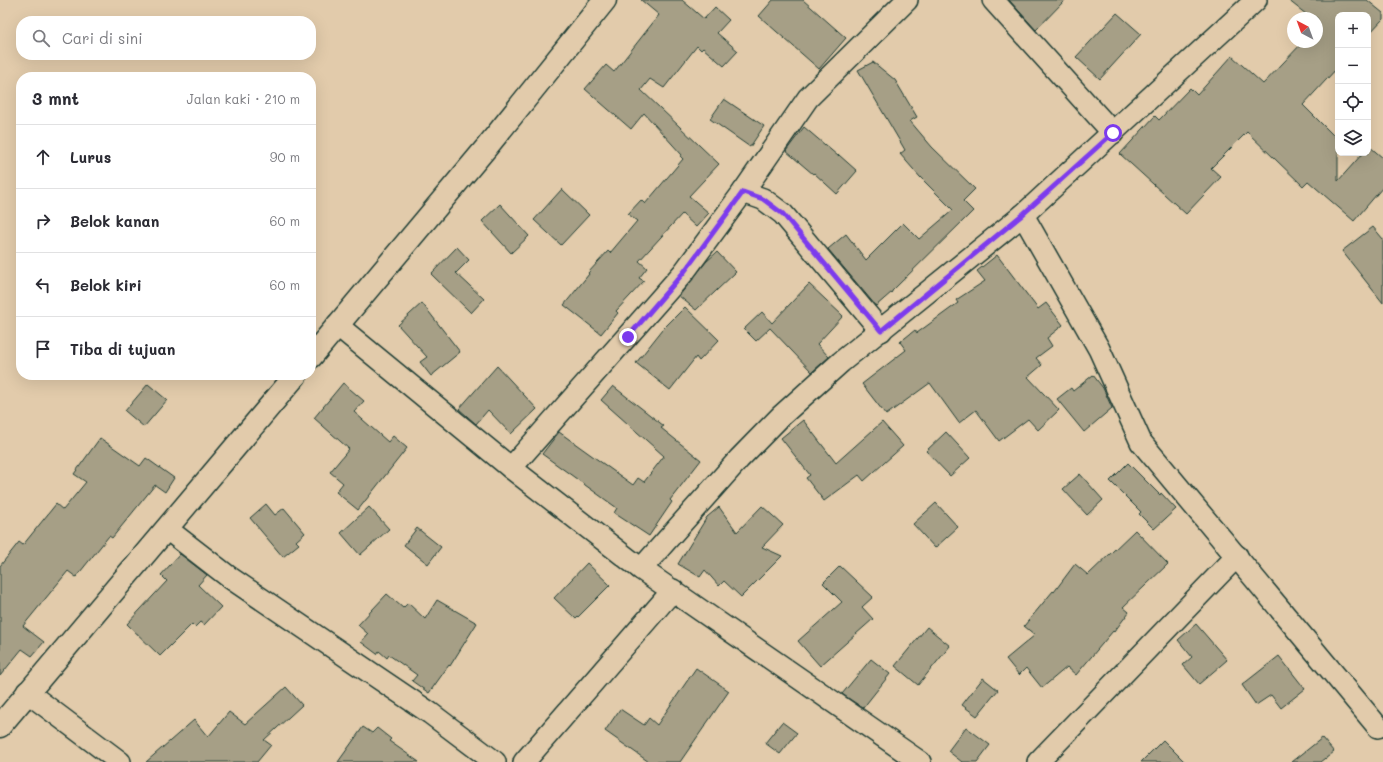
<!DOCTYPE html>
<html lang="id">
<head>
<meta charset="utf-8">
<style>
	:root { --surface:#fff; --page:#f7f7f7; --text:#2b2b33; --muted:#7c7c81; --line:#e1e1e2 }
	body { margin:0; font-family:Mali,sans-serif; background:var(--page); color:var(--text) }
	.controls { position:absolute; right:12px; top:12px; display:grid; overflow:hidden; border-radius:8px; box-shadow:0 4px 16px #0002 }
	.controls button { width:36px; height:36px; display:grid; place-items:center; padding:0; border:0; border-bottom:1px solid var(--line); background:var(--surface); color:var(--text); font:20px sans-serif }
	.compass { position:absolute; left:1287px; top:12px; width:36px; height:36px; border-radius:50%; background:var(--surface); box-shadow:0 4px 16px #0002; rotate:319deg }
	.stop { position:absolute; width:12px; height:12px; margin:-9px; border:3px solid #7c3aed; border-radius:50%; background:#fff }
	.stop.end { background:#7c3aed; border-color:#fff; box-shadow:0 1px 4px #0008 }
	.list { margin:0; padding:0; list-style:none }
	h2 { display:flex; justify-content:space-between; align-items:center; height:52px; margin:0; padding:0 16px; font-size:17px }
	h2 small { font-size:13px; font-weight:400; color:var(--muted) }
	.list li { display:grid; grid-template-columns:26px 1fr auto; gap:12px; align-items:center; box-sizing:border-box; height:64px; padding:0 16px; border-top:1px solid var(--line) }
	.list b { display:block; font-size:15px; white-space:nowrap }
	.list em { font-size:13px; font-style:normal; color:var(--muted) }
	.icon { flex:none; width:22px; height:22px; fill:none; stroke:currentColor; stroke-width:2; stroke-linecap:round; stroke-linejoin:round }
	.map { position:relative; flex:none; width:1383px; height:762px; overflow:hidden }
	.search { position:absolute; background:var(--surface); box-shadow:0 4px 16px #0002; left:16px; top:16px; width:300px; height:44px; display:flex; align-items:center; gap:10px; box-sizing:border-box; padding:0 14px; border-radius:16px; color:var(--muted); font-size:15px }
	.panel { position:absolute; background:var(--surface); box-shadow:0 4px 16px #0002; left:16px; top:72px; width:300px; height:308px; border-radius:16px }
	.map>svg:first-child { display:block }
	.building { fill:#a69f86; stroke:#1f3d34 }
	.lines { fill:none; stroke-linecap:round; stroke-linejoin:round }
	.street-casing { stroke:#1f3d34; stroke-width:24 }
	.secondary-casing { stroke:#1f3d34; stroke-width:25 }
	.street { stroke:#e2cbab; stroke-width:21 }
	.secondary { stroke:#e2cbab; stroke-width:22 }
	.route { stroke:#7c3aed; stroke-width:5 }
</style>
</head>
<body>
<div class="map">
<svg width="1383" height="762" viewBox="0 0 1383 762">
	<rect width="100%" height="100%" fill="#e2cbab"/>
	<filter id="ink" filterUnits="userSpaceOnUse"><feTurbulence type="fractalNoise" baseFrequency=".025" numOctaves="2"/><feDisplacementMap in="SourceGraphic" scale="8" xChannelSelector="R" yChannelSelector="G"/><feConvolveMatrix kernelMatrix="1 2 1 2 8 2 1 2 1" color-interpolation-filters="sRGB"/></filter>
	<g filter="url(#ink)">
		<g class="building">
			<polygon points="641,0 682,0 704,19 715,7 729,20 717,33 738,51 724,66 703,48 701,50 697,46 664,88 650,79 641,90 719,164 689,196 709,213 696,227 682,214 639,261 647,268 639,278 644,281 616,311 618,313 601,334 564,305 589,274 588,273 608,251 610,253 637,221 628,214 641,200 645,204 683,159 680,156 682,155 644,113 631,129 585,89 606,65 614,72 659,15"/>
			<polygon points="773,0 803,0 846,38 819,69 759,16"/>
			<polygon points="1009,0 1065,0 1036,30"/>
			<polygon points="1288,0 1367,0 1383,13 1383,19 1368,35 1368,15 1338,15 1338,67 1303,105 1338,140 1338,181 1363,153 1368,153 1369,146 1383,158 1383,187 1354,221 1308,181 1303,186 1247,132 1211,168 1221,177 1186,214 1120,154 1155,116 1159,120 1190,88 1197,95 1232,56 1263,84 1303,42 1317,42 1317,27 1319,24 1317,23 1317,18 1311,18"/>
			<polygon points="1117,13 1141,34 1100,79 1076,57"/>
			<polygon points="873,62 895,80 917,117 910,121 932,147 975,189 963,201 973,211 892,291 892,292 876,306 828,249 846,234 866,260 903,223 919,239 953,210 920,177 900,154 905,150 858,70"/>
			<polygon points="724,99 764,126 750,147 710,119"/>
			<polygon points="804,127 838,156 839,155 857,171 837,194 814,173 813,174 786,151"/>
			<polygon points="562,189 589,215 561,245 534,220"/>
			<polygon points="500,204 529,236 511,253 482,221"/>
			<polygon points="1373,227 1383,239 1383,303 1342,251"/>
			<polygon points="457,247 469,260 456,273 484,299 471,313 431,274"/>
			<polygon points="717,252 736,272 696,310 679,296 706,262"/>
			<polygon points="997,255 1038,309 1046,303 1063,325 1047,338 1052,346 1036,358 1042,365 1028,377 1059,410 1038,430 1028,419 999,441 976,410 959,423 930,383 886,415 862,384 906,350 900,342 915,330 917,333 958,303 956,300 985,281 977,271"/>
			<polygon points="809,284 843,316 817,344 829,357 812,372 770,328 756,341 744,329 762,312 772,323"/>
			<polygon points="422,303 460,352 431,376 420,362 427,357 398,325"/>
			<polygon points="685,307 719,340 699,361 696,357 670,390 636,363 663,329"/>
			<polygon points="497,366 537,409 511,434 488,410 476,424 459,409"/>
			<polygon points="1093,375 1103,388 1112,408 1084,432 1057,399 1071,388 1073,391"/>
			<polygon points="343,383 364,401 354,412 388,442 393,436 407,448 358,510 336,492 343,483 330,472 349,449 314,418"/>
			<polygon points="148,384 167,400 144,427 125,411"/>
			<polygon points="613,386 664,426 661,428 701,460 670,500 672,502 649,536 614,513 617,508 542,454 559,432 633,485 638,478 644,482 664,456 601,400"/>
			<polygon points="803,420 836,463 882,422 903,446 864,481 859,475 824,501 806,478 810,475 781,438"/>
			<polygon points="946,432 970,458 950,476 926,451"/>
			<polygon points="100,438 140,466 146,458 174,478 165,492 155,485 112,538 109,536 76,577 68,571 23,626 44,642 32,656 22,649 0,676 0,566 19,542 23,545 56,504 63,510 86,482 74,474"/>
			<polygon points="1128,463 1160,495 1161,493 1176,509 1154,529 1139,514 1141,512 1110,481"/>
			<polygon points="1080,474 1103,500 1087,515 1063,489"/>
			<polygon points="936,503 958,527 935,548 913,524"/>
			<polygon points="266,504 275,515 284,508 305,533 296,541 299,544 283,557 250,518"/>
			<polygon points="762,506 783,525 762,547 782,556 741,597 724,581 719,586 705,570 700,577 678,564 707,517 719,507 737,532"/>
			<polygon points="369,507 389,529 360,555 341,533"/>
			<polygon points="417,528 441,547 428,564 404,545"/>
			<polygon points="1135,530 1168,564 1123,607 1129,612 1114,632 1113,631 1076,675 1067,667 1042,688 1026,668 1019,675 1006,659 1035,635 1024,626 1053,591 1054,592 1075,564 1088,575"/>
			<polygon points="180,554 207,575 198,585 221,607 204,625 200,622 195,627 192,624 160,656 127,624 167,581 161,575"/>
			<polygon points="587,563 610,585 576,619 554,598"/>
			<polygon points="840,566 873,597 862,607 873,619 820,666 798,641 842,602 823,583"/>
			<polygon points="387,594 403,608 408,603 425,619 437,600 477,623 450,666 449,665 429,693 412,681 417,675 389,655 387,658 379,651 377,654 361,642 368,634 358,625"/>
			<polygon points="1196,624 1227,660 1199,684 1183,665 1192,657 1178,640"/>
			<polygon points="927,627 950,646 918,685 895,666"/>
			<polygon points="1279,656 1305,689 1281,708 1271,695 1256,705 1242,685"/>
			<polygon points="871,659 890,674 863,708 842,694"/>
			<polygon points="696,668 729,691 680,762 649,762 605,731 620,709 644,725 649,718 657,725"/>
			<polygon points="983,678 998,690 977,716 962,705"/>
			<polygon points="286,687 302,705 264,740 271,745 257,762 146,762 194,720 208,737 229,712 245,724"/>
			<polygon points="782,722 797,733 780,754 765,743"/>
			<polygon points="363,727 372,733 377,728 391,739 389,741 419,762 338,762"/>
			<polygon points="966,727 990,745 977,762 962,762 948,751"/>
			<polygon points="1322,738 1334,752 1321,762 1292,762"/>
			<polygon points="1163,740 1185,762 1141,762"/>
		</g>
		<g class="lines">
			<defs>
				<g id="street">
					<polyline points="993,0 1113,133"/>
					<polyline points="743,192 763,199 783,214 881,331"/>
					<polyline points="1023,215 1099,349 1141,442 1378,727"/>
					<polyline points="337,325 511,468 641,569 920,762"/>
					<polyline points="511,468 684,272 743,192 808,98 907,0"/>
					<polyline points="167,529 229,577 430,713 495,762"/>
					<polyline points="641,569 739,459 781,416 841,362 1023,215 1256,0"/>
					<polyline points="27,692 120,762"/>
					<polyline points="524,762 673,590"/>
					<polyline points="1038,762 1237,556"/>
				</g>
				<g id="secondary">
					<polyline points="311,357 486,148 605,0"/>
					<polyline points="0,726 296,375"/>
				</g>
			</defs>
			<use href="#street" class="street-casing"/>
			<use href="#secondary" class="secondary-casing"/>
			<use href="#street" class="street"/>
			<use href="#secondary" class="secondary"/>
		</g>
	</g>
	<g class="lines" filter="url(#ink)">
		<polyline class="route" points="628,337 684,272 743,192 763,199 783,214 881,331 1022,215 1113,133"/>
	</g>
</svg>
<div class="controls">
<button>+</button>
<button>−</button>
<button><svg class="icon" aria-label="locate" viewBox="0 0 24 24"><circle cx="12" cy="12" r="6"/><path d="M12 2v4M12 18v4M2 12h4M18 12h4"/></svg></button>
<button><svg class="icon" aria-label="layers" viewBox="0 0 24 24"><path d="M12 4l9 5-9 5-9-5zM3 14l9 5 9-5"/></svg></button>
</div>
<svg class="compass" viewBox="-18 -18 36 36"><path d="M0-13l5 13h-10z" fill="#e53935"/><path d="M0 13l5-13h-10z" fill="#7c7c81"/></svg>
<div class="stop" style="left:1113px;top:133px"></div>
<div class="stop end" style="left:628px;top:337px"></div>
<div class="search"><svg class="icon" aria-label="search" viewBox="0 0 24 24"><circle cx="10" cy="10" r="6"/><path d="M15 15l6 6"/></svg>Cari di sini</div>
<section class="panel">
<h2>3 mnt<small>Jalan kaki · 210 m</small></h2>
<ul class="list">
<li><svg class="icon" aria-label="ahead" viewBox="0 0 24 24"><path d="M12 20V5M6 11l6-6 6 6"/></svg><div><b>Lurus</b></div><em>90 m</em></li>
<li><svg class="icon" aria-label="right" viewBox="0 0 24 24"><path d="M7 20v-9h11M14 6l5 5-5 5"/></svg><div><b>Belok kanan</b></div><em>60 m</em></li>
<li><svg class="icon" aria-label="left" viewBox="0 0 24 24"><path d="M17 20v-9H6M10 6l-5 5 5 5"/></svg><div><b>Belok kiri</b></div><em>60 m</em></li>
<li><svg class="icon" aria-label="arrive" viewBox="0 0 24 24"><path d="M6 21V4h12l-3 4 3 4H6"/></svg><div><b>Tiba di tujuan</b></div></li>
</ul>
</section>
</div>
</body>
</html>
